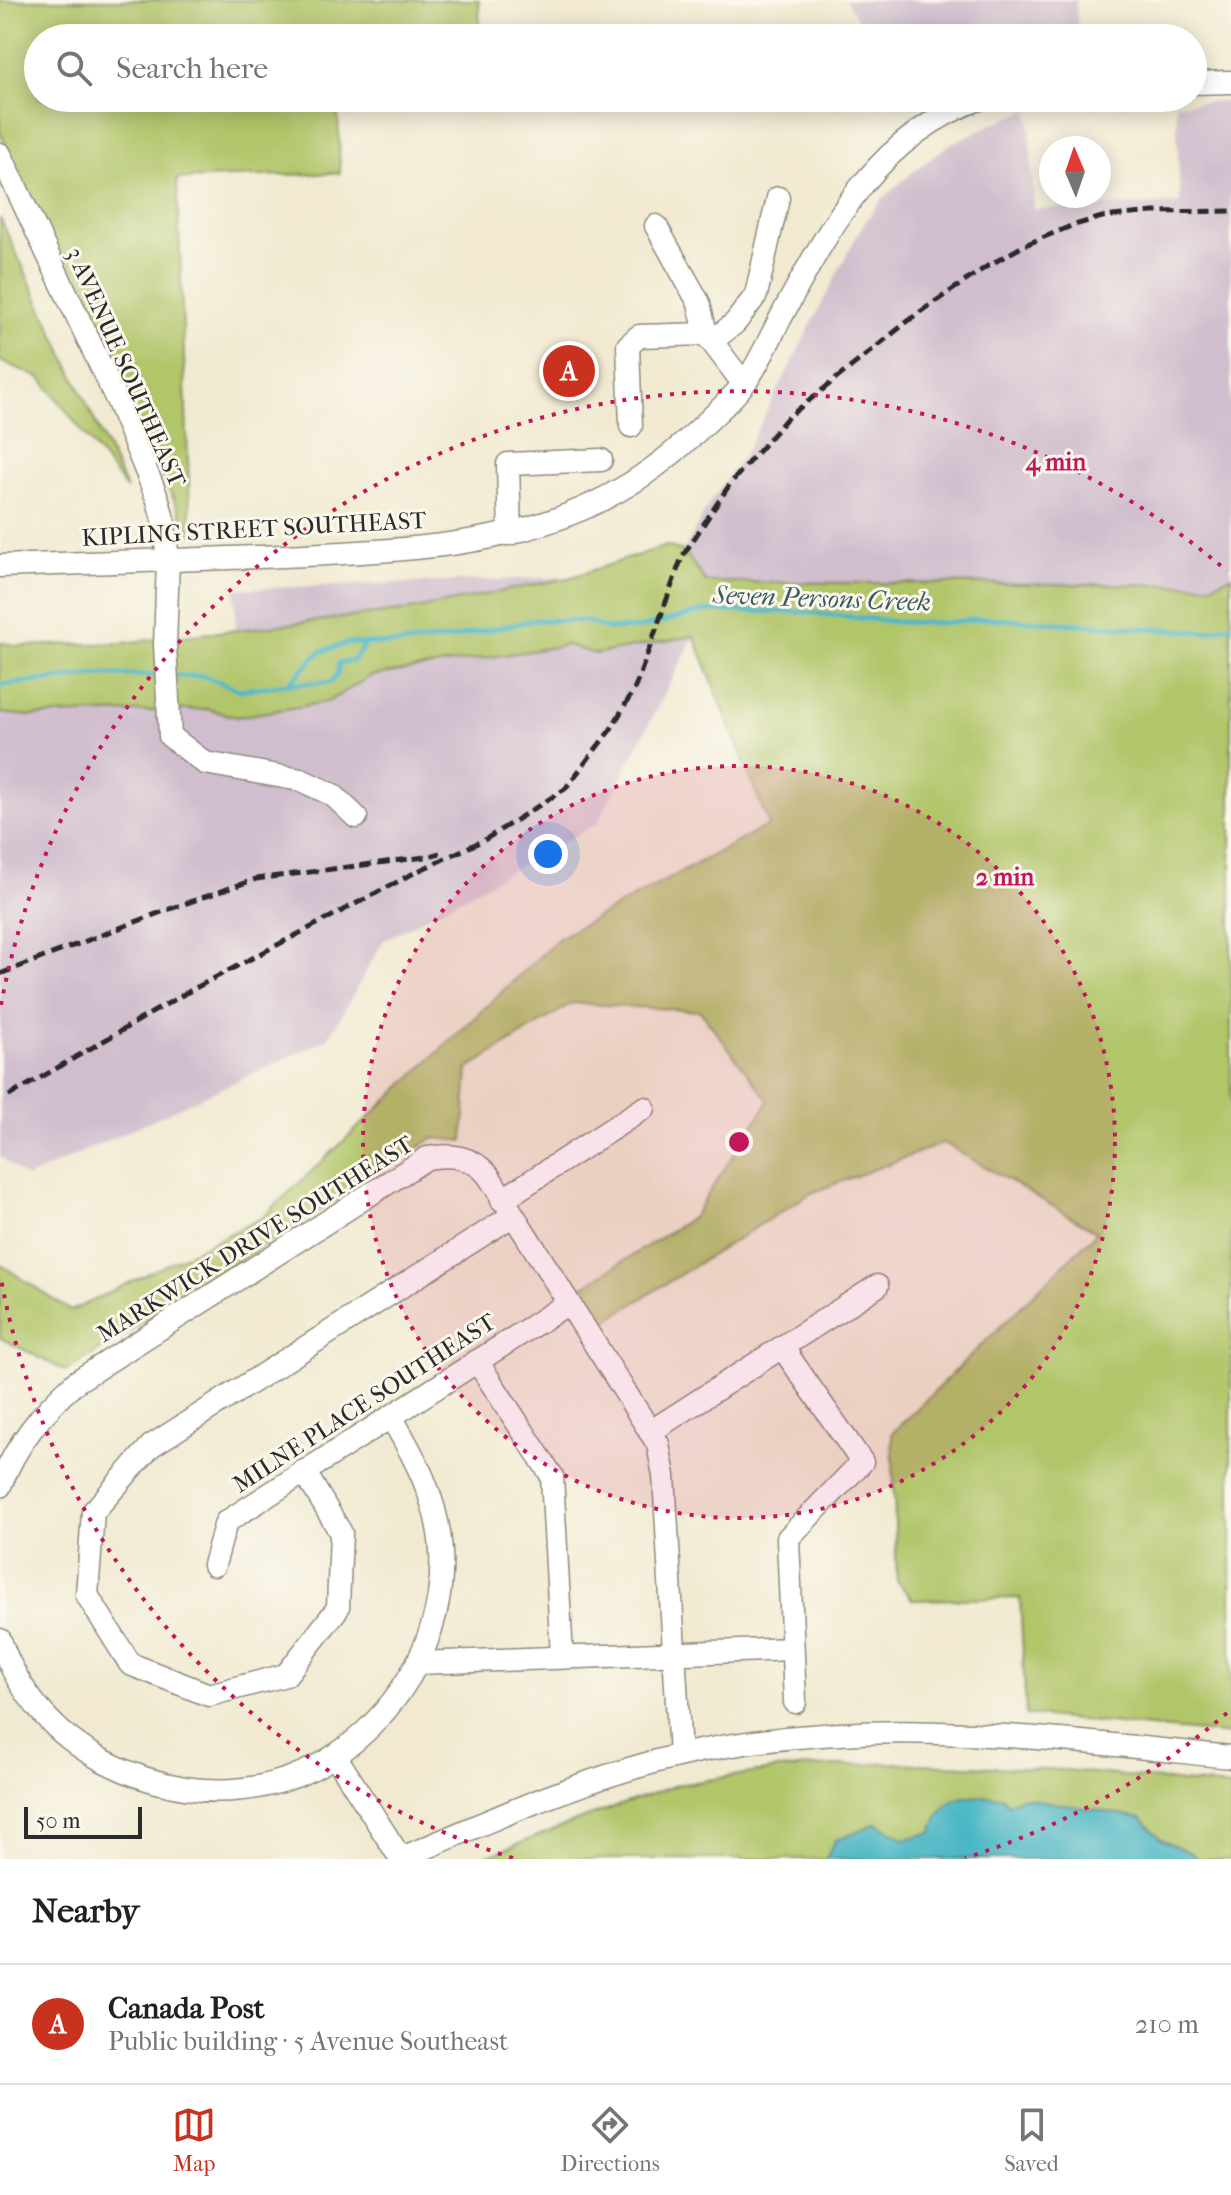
<!DOCTYPE html>
<html lang="en">
<head>
<meta charset="utf-8">
<style>
	:root { --surface:#fff; --page:#f2f2f2; --text:#202124; --muted:#757577; --line:#e0e0e0; --accent:#c8321e }
	body { margin:0; font-family:"IM FELL French Canon",serif; background:var(--page); color:var(--text) }
	.compass { position:absolute; left:1039px; top:136px; width:72px; height:72px; border-radius:50%; background:var(--surface); box-shadow:0 4px 20px #0003; rotate:358deg }
	.scale { position:absolute; left:24px; bottom:20px; width:118px; box-sizing:border-box; padding-left:8px; border:4px solid #2b2b2b; border-top:0; font-size:22px; line-height:28px; white-space:nowrap; color:#2b2b2b; -webkit-text-stroke:6px #fbf7ec; paint-order:stroke }
	.you { position:absolute; left:548px; top:854px; width:28px; height:28px; margin:-20px; border:6px solid #fff; border-radius:50%; background:#1a73e8; box-shadow:0 0 0 12px #1a73e833 }
	.badge { display:grid; place-items:center; width:52px; height:52px; border-radius:50%; background:var(--accent); color:#fff; font-size:26px; font-weight:700 }
	.pin { position:absolute; translate:-50% -50%; border:4px solid #fff; box-shadow:0 2px 8px #0006 }
	.list { margin:0; padding:0; list-style:none }
	h2 { display:flex; justify-content:space-between; align-items:center; height:104px; margin:0; padding:0 32px; font-size:34px }
	h2 small { font-size:26px; font-weight:400; color:var(--muted) }
	.list li { display:grid; grid-template-columns:52px 1fr auto; gap:24px; align-items:center; box-sizing:border-box; height:120px; padding:0 32px; border-top:2px solid var(--line) }
	.list b { display:block; font-size:30px; white-space:nowrap }
	.list p { margin:0; font-size:26px; white-space:nowrap; color:var(--muted) }
	.list em { font-size:26px; font-style:normal; color:var(--muted) }
	.icon { flex:none; width:44px; height:44px; fill:none; stroke:currentColor; stroke-width:2; stroke-linecap:round; stroke-linejoin:round }
	.map { position:relative; flex:none; width:1231px; height:1859px; overflow:hidden }
	.search { position:absolute; background:var(--surface); box-shadow:0 4px 20px #0003; left:24px; right:24px; top:24px; height:88px; display:flex; align-items:center; gap:20px; box-sizing:border-box; padding:0 28px; border-radius:44px; color:var(--muted); font-size:30px }
	.sheet { height:224px; background:var(--surface) }
	nav { display:flex; justify-content:space-around; align-items:center; box-sizing:border-box; height:112px; border-top:2px solid var(--line); background:var(--surface); font-size:22px; color:var(--muted) }
	nav a { display:grid; justify-items:center; gap:4px }
	nav .on { color:var(--accent) }
	.map>svg:first-child { display:block }
	.industrial { fill:#d0bdcd }
	.green { fill:#b1c569; stroke:#6e784a; stroke-width:2 }
	.water { fill:#49b6c5; stroke:#3a7078; stroke-width:2 }
	.lines { fill:none; stroke-linecap:round; stroke-linejoin:round }
	.stream { stroke:#49b6c5; stroke-width:5 }
	.minor-casing { stroke:#8e8a7e; stroke-width:25 }
	.minor { stroke:#fff; stroke-width:22 }
	.rail { stroke:#2b2b2b; stroke-width:5; stroke-dasharray:12 6; stroke-linecap:butt }
	.ring { fill:none; stroke:#c2185b; stroke-width:4; stroke-dasharray:4 8 }
	.labels { text-anchor:middle; stroke-width:6; stroke-linejoin:round; paint-order:stroke }
	.street-label { font-size:24px; fill:#2b2b2b; stroke:#fbf7ec }
	.water-label { font-size:26px; font-style:italic; fill:#365c61; stroke:#fbf7ec }
	.centre { fill:#c2185b; stroke:#fbf7ec; stroke-width:4 }
	.ring-label { font-size:24px; text-anchor:middle; font-weight:bold; fill:#c2185b; stroke:#fbf7ec; stroke-width:6; stroke-linejoin:round; paint-order:stroke }
</style>
</head>
<body>
<div class="map">
<svg width="1231" height="1859" viewBox="0 0 1231 1859">
	<rect width="100%" height="100%" fill="#fbf7ec"/>
	<filter id="ink" filterUnits="userSpaceOnUse"><feTurbulence type="fractalNoise" baseFrequency=".0125" numOctaves="2"/><feDisplacementMap in="SourceGraphic" scale="16" xChannelSelector="R" yChannelSelector="G"/><feConvolveMatrix kernelMatrix="1 2 1 2 8 2 1 2 1" color-interpolation-filters="sRGB"/></filter>
	<filter id="wash" filterUnits="userSpaceOnUse"><feTurbulence type="fractalNoise" baseFrequency=".006" numOctaves="4" result="noise"/><feDisplacementMap in="SourceGraphic" scale="32" xChannelSelector="R" yChannelSelector="G"/><feGaussianBlur stdDeviation="1.8" result="paint"/><feColorMatrix in="noise" values="0 0 0 0 0 0 0 0 0 0 0 0 0 0 0 0 0 1.4 0 .05"/><feComposite in="paint" operator="in"/></filter>
	<g filter="url(#wash)">
		<rect width="100%" height="100%" fill="#f1ead1"/>
		<g class="industrial">
			<polygon points="846,0 1076,0 1078,38 869,38"/>
			<polygon points="1231,101 1231,576 1212,585 706,582 684,551 708,505 747,450 859,231 881,200 913,172 950,144 994,123 1029,110 1034,209 1180,203 1176,104"/>
			<polygon points="572,577 410,610 236,630 235,589"/>
			<polygon points="694,636 598,823 383,941 328,1039 26,1178 0,1156 0,713 30,716 207,709 237,717 327,702 371,676 567,645 595,654"/>
		</g>
		<g class="green">
			<polygon points="0,0 479,0 480,38 38,38 38,98 483,98 483,100 338,106 340,173 177,179 191,536 0,132"/>
			<polygon points="0,218 127,490 41,378 0,361"/>
			<polygon points="666,546 684,551 706,582 1211,585 1231,576 1231,1735 1026,1715 1020,1598 913,1600 897,1581 892,1433 1097,1232 944,1143 811,1193 601,1324 579,1289 693,1217 769,1101 700,1011 572,1003 468,1069 463,1141 433,1138 66,1371 0,1338 0,1264 71,1311 262,1218 560,937 769,825 694,636 595,654 567,645 371,676 327,702 237,717 207,709 30,716 0,713 0,642 17,646 123,643 410,610 572,577"/>
			<polygon points="894,1763 1065,1770 1231,1787 1231,1859 479,1859 573,1822 676,1785 778,1769"/>
		</g>
		<path class="water" d="M1001,1796l7,8 13,-7 120,21 20,21 32,15 3,5h-370l9,-19 42,-17 28,16 26,-6c16,-42 30,-36 70,-37z"/>
		<g class="lines">
			<g class="stream">
				<polyline points="172,676 204,676 240,690 288,684 320,652 348,643 396,644 446,639 534,620 586,621 607,629 638,628 705,611 804,612 899,622 942,623 988,618 1205,632 1231,625"/>
				<polyline points="289,684 331,682 337,675 339,663 353,661 365,644"/>
				<polyline points="0,685 96,675 162,675"/>
			</g>
		</g>
	</g>
	<g filter="url(#ink)">
		<g class="lines">
			<defs>
				<g id="minor">
					<polyline points="1193,83 1231,82"/>
					<polyline points="0,154 118,402 158,500 164,523 168,561 165,645 170,736 205,763 301,780 333,795 356,817"/>
					<polyline points="656,226 699,303 706,334 743,383"/>
					<polyline points="712,341 735,323 756,295 778,198"/>
					<polyline points="631,426 628,346 639,336 706,334"/>
					<polyline points="510,534 508,464 601,460"/>
					<path d="M0,566c95,-3 189,-6 283,-10 156,-8 291,-8 411,-122 19,-18 40,-36 55,-57 12,-18 21,-39 31,-58 50,-93 97,-184 202,-221"/>
					<polyline points="502,1200 644,1108"/>
					<polyline points="782,1347 862,1462 788,1538 795,1702"/>
					<polyline points="477,1361 552,1476 562,1657"/>
					<polyline points="650,1432 877,1286"/>
					<polyline points="304,1471 341,1533 338,1608 286,1675 209,1695 130,1664 87,1595 93,1512 151,1446 512,1216"/>
					<path d="M0,1486c16,-42 42,-74 76,-104l351,-224c24,-4 45,-2 61,17l170,269 6,32 16,279"/>
					<polyline points="214,1565 226,1522 567,1304"/>
					<path d="M0,1640c18,52 55,96 104,121 108,56 223,32 295,-68 29,-41 45,-90 42,-142 -3,-50 -25,-92 -50,-134"/>
					<polyline points="418,1663 792,1649"/>
					<polyline points="336,1757 401,1859"/>
					<path d="M400,1859c90,-39 182,-80 277,-103 184,-43 370,-18 554,1"/>
				</g>
			</defs>
			<use href="#minor" class="minor-casing"/>
			<use href="#minor" class="minor"/>
			<g class="rail">
				<polyline points="0,974 164,911 256,879 425,857 440,853"/>
				<polyline points="9,1096 184,994 416,872 486,839 565,789 611,729 635,688 682,557 730,484 786,419 917,314 986,267 1025,245 1071,226 1102,217 1153,212 1231,211"/>
			</g>
		</g>
	</g>
	<circle cx="739" cy="1142" r="376" fill="#c2185b" fill-opacity=".12"/>
	<g class="ring">
		<circle cx="739" cy="1142" r="376"/>
		<path d="M1227 1713A751 751 0 0 1 965 1858M513 1858A751 751 0 0 1 1 1279M1 1005A751 751 0 0 1 1227 571"/>
	</g>
	<g class="labels">
		<g class="street-label">
			<text transform="translate(126 367) rotate(66)" y="8">3 AVENUE SOUTHEAST</text>
			<text transform="translate(254 529) rotate(-3)" y="8">KIPLING STREET SOUTHEAST</text>
			<text transform="translate(255 1239) rotate(-32)" y="8">MARKWICK DRIVE SOUTHEAST</text>
			<text transform="translate(364 1403) rotate(-33)" y="8">MILNE PLACE SOUTHEAST</text>
		</g>
		<g class="water-label">
			<text transform="translate(822 598) rotate(2)" y="9">Seven Persons Creek</text>
		</g>
	</g>
	<circle cx="739" cy="1142" r="12" class="centre"/>
	<g class="ring-label">
		<text x="1056" y="470">4 min</text>
		<text x="1005" y="885">2 min</text>
	</g>
</svg>
<svg class="compass" viewBox="-18 -18 36 36"><path d="M0-13l5 13h-10z" fill="#e53935"/><path d="M0 13l5-13h-10z" fill="#757577"/></svg>
<div class="scale">50 m</div>
<div class="you"></div>
<div class="pin badge" style="left:569px;top:371px">A</div>
<div class="search"><svg class="icon" aria-label="search" viewBox="0 0 24 24"><circle cx="10" cy="10" r="6"/><path d="M15 15l6 6"/></svg>Search here</div>
</div>
<section class="sheet">
<h2>Nearby<small></small></h2>
<ul class="list">
<li><span class="badge">A</span><div><b>Canada Post</b><p>Public building · 5 Avenue Southeast</p></div><em>210 m</em></li>
</ul>
</section>
<nav>
<a class="on"><svg class="icon" aria-label="map" viewBox="0 0 24 24"><path d="M3 6l6-2 6 2 6-2v14l-6 2-6-2-6 2zM9 4v14M15 6v14"/></svg>Map</a>
<a><svg class="icon" aria-label="directions" viewBox="0 0 24 24"><path d="M12 3l9 9-9 9-9-9zM9 14v-3h6M13 9l2 2-2 2"/></svg>Directions</a>
<a><svg class="icon" aria-label="saved" viewBox="0 0 24 24"><path d="M7 4h10v16l-5-4-5 4z"/></svg>Saved</a>
</nav>
</body>
</html>
